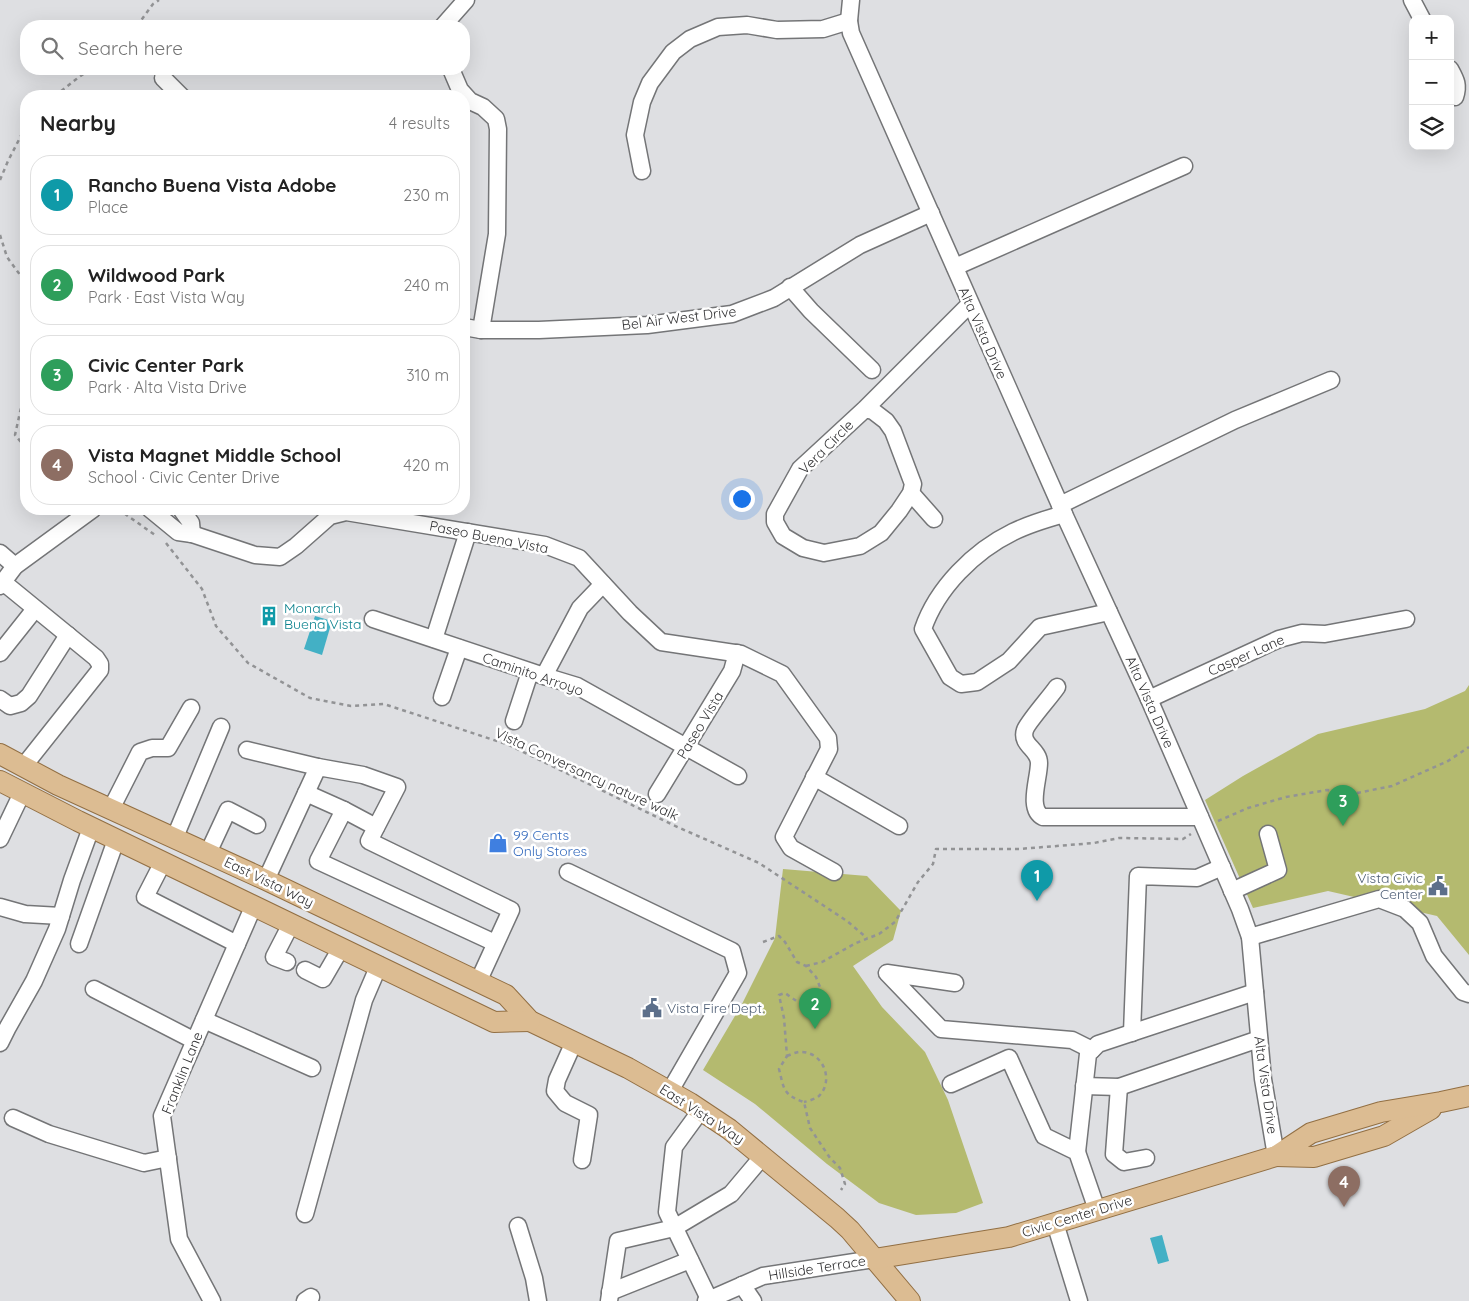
<!DOCTYPE html>
<html lang="en">
<head>
<meta charset="utf-8">
<style>
	:root { --surface:#fff; --page:#f6f6f6; --text:#222; --muted:#767676; --line:#e0e0e0; --accent:#356b86 }
	body { margin:0; font-family:Quicksand,sans-serif; background:var(--page); color:var(--text) }
	.controls { position:absolute; right:15px; top:15px; display:grid; overflow:hidden; border-radius:10px; box-shadow:0 5px 20px #0002 }
	.controls button { width:45px; height:45px; display:grid; place-items:center; padding:0; border:0; border-bottom:1px solid var(--line); background:var(--surface); color:var(--text); font:25px sans-serif }
	.you { position:absolute; left:741px; top:498px; width:18px; height:18px; margin:-12px; border:4px solid #fff; border-radius:50%; background:#1a73e8; box-shadow:0 0 0 8px #1a73e833 }
	.badge { display:grid; place-items:center; width:32px; height:32px; border-radius:50%; background:var(--accent); color:#fff; font-size:16px; font-weight:700 }
	.pin { position:absolute; translate:-50% -41px; filter:drop-shadow(0 1px 2px #0008) }
	.pin::after { content:''; position:absolute; top:26px; width:18px; height:15px; background:inherit; clip-path:polygon(0 0,100% 0,50% 100%) }
	.list { margin:0; padding:0; list-style:none }
	h2 { display:flex; justify-content:space-between; align-items:center; height:65px; margin:0; padding:0 20px; font-size:21px }
	h2 small { font-size:16px; font-weight:400; color:var(--muted) }
	.list li { display:grid; grid-template-columns:32px 1fr auto; gap:15px; align-items:center; box-sizing:border-box; height:80px; margin:0 10px 10px; padding:0 10px; border:1px solid var(--line); border-radius:20px }
	.list b { display:block; font-size:19px; white-space:nowrap }
	.list p { margin:0; font-size:16px; white-space:nowrap; color:var(--muted) }
	.list em { font-size:16px; font-style:normal; color:var(--muted) }
	.icon { flex:none; width:28px; height:28px; fill:none; stroke:currentColor; stroke-width:2; stroke-linecap:round; stroke-linejoin:round }
	.map { position:relative; flex:none; width:1469px; height:1301px; overflow:hidden }
	.search { position:absolute; background:var(--surface); box-shadow:0 5px 20px #0002; left:20px; top:20px; width:450px; height:55px; display:flex; align-items:center; gap:12px; box-sizing:border-box; padding:0 18px; border-radius:20px; color:var(--muted); font-size:19px }
	.panel { position:absolute; background:var(--surface); box-shadow:0 5px 20px #0002; left:20px; top:90px; width:450px; height:425px; border-radius:20px }
	.map>svg:first-child { display:block }
	.green { fill:#b4ba6f }
	.water { fill:#43b0c5 }
	.lines { fill:none; stroke-linecap:round; stroke-linejoin:round }
	.minor-casing { stroke:#747577; stroke-width:19 }
	.major-casing { stroke:#926f43; stroke-width:22 }
	.path { stroke:#929395; stroke-width:2.5; stroke-dasharray:4 4; stroke-linecap:butt }
	.minor { stroke:#fff; stroke-width:16 }
	.major { stroke:#dcbc92; stroke-width:20 }
	.labels { text-anchor:middle; stroke-width:5; stroke-linejoin:round; paint-order:stroke }
	.street-label { font-size:14px; fill:#333335; stroke:#fff }
	.culture-label { font-size:14px; fill:#0d838f; stroke:#fff; text-anchor:start }
	.shop-label { font-size:14px; fill:#366cbe; stroke:#fff; text-anchor:start }
	.service-label { font-size:14px; fill:#4e5e75; stroke:#fff; text-anchor:end }
</style>
</head>
<body>
<div class="map">
<svg width="1469" height="1301" viewBox="0 0 1469 1301">
	<rect width="100%" height="100%" fill="#dedfe2"/>
	<g class="green">
		<polygon points="1469,685 1469,955 1437,916 1328,891 1253,908 1205,800 1243,776 1318,734 1425,709 1465,691"/>
		<polygon points="783,869 867,876 901,911 893,940 853,966 882,1007 925,1052 948,1100 983,1203 956,1213 916,1215 879,1203 827,1164 755,1104 703,1070 742,1004 775,938"/>
	</g>
	<g class="water">
		<polygon points="315,616 332,621 322,655 304,649"/>
		<polygon points="1162,1235 1169,1261 1158,1264 1150,1238"/>
	</g>
	<g class="lines">
		<defs>
			<g id="minor">
				<polyline points="851,0 849,21 851,33 1064,514 1149,699 1240,909 1250,937 1263,1079 1276,1156"/>
				<polyline points="1412,0 1422,19"/>
				<polyline points="443,26 466,0"/>
				<polyline points="451,69 460,90 470,101 483,107 496,119 498,129 497,234 481,330"/>
				<path d="M1450,69c6,11 9,16 5,28"/>
				<polyline points="163,78 181,96"/>
				<polyline points="642,171 635,135 642,102 650,83 673,52 690,39 718,27 747,25 777,30 823,29 849,21"/>
				<polyline points="955,267 1184,166"/>
				<polyline points="790,287 811,311 872,370"/>
				<polyline points="464,327 481,330 539,330 647,325 732,314 774,298 860,245 931,213"/>
				<polyline points="865,409 873,411 886,421 893,431 913,484 911,493 899,511 881,533 860,546 824,553 803,548 783,536 775,522 775,514 800,469 865,409 970,304"/>
				<polyline points="911,493 934,519"/>
				<polyline points="1060,505 1235,420 1331,380"/>
				<polyline points="150,509 178,532 192,534 255,555 280,557 296,546 330,516 346,512 545,545 579,558 630,613 661,642 741,654 782,674 828,738 829,749 784,837 791,848 834,872"/>
				<polyline points="181,509 191,523 192,534"/>
				<path d="M1064,514c-18,5 -35,10 -51,18 -39,19 -76,56 -90,97l27,48 11,7 16,-2 32,-21 31,-34 69,-15"/>
				<polyline points="0,553 15,566"/>
				<polyline points="3,582 96,658 100,664 100,670 23,767"/>
				<polyline points="0,586 15,566 93,509"/>
				<polyline points="373,619 544,676 577,686 738,776"/>
				<polyline points="434,639 468,532"/>
				<polyline points="0,653 35,609"/>
				<polyline points="544,676 580,608 603,584"/>
				<path d="M1057,687c-6,9 -30,36 -32,43 -5,15 14,19 14,33 0,16 -12,46 4,54h157"/>
				<polyline points="442,697 459,648"/>
				<polyline points="0,699 10,706 21,703 29,696 68,635"/>
				<polyline points="1149,699 1279,639 1302,633 1325,634 1406,619"/>
				<polyline points="514,721 530,672"/>
				<polyline points="247,750 318,767"/>
				<polyline points="814,777 899,826"/>
				<polyline points="306,793 344,810"/>
				<polyline points="657,794 732,671 737,653"/>
				<polyline points="111,809 140,752 152,748 168,748 191,708"/>
				<polyline points="376,827 344,810 318,861 495,943"/>
				<polyline points="175,837 221,727"/>
				<polyline points="0,839 22,793"/>
				<polyline points="208,853 228,810 257,825"/>
				<polyline points="163,862 145,897 237,944"/>
				<polyline points="568,872 732,951 738,973 670,1091"/>
				<polyline points="266,880 318,767 363,775 397,787 369,841 511,910 478,982"/>
				<polyline points="1232,891 1278,870 1268,834"/>
				<polyline points="0,907 25,914 61,916"/>
				<polyline points="1250,937 1379,899 1405,909 1420,923 1434,956 1463,992 1469,994"/>
				<polyline points="79,944 116,840"/>
				<polyline points="287,962 274,957 291,924"/>
				<polyline points="305,970 323,979 341,948"/>
				<polyline points="955,983 887,973 941,1029 1072,1040 1092,1050"/>
				<polyline points="94,989 195,1041"/>
				<polyline points="204,1020 312,1068"/>
				<polyline points="1132,1033 1138,876 1197,878 1222,867"/>
				<polyline points="574,1042 557,1080 555,1091 565,1103 589,1115 582,1160"/>
				<polyline points="0,1043 8,1027 34,981 57,929 72,880 91,828"/>
				<polyline points="951,1084 1009,1058 1044,1136 1077,1152 1097,1210"/>
				<polyline points="1084,1086 1119,1087 1259,1039"/>
				<polyline points="1119,1087 1114,1154 1124,1162 1146,1158"/>
				<polyline points="701,1110 674,1147 667,1212 709,1299"/>
				<polyline points="13,1118 49,1134 144,1163 168,1158"/>
				<polyline points="1077,1152 1088,1054 1098,1044 1255,992"/>
				<polyline points="305,1214 364,1000 379,965"/>
				<polyline points="1055,1223 1079,1301"/>
				<polyline points="518,1226 534,1278 538,1301"/>
				<polyline points="742,1285 753,1301"/>
				<polyline points="610,1292 690,1260"/>
				<polyline points="212,1301 179,1239 162,1116 254,905"/>
				<polyline points="305,1301 311,1297"/>
				<polyline points="609,1301 618,1241 674,1228 731,1194 763,1156"/>
				<polyline points="706,1301 763,1276 874,1259"/>
			</g>
			<g id="major">
				<polyline points="0,754 58,785 266,880 506,995 530,1021 628,1068 690,1103 729,1129 837,1218 850,1230 910,1301"/>
				<polyline points="0,781 78,821 494,1022 530,1021"/>
				<polyline points="1276,1156 1314,1157 1384,1136 1431,1109"/>
				<polyline points="874,1259 1009,1237 1276,1156 1311,1133 1381,1112 1441,1102 1469,1096"/>
			</g>
		</defs>
		<use href="#minor" class="minor-casing"/>
		<use href="#major" class="major-casing"/>
		<g class="path">
			<polyline points="137,26 153,4 159,0"/>
			<polyline points="55,96 79,77 91,69"/>
			<polyline points="0,180 8,161 26,126"/>
			<polyline points="0,235 7,257 26,283"/>
			<polyline points="26,385 15,435 26,448"/>
			<polyline points="118,509 155,535"/>
			<polyline points="166,543 202,589 216,626 248,663 310,698 351,706 384,704 509,745 673,825 759,863 847,921 867,938"/>
			<polyline points="1218,821 1248,808 1286,797 1327,790 1357,793 1392,786 1448,761 1469,747"/>
			<path d="M763,942l16,-6 6,6 12,20 9,4 10,11 6,15 -12,11 -15,-3 -10,-7 -6,2 5,23 3,38 -8,13c5,20 4,26 25,33l6,26 20,30 10,10 5,16 -4,6"/>
			<polyline points="806,966 822,962 856,943 879,934 895,922 918,882 933,864 936,849 1019,849 1094,843 1119,838 1183,839 1191,834"/>
			<path d="M787,1056c5,-2 11,-5 15,-4 22,1 32,29 17,44 -4,3 -10,5 -15,6"/>
		</g>
		<use href="#minor" class="minor"/>
		<use href="#major" class="major"/>
	</g>
	<defs>
		<symbol id="building-bare" viewBox="-9 -9 18 18"><path d="M-4-6H4V6H1V3H-1V6H-4ZM-2.5-4.3h1.7v1.8h-1.7ZM.8-4.3h1.7v1.8H.8ZM-2.5-1h1.7V.8h-1.7ZM.8-1h1.7V.8H.8Z" fill="#0f9aa8" stroke="#fff" stroke-width="2.5" paint-order="stroke"/></symbol>
		<symbol id="shop-bare" viewBox="-9 -9 18 18"><path d="M-5-2.5h2.3a2.7 3.5 0 0 1 5.4 0H5L5.5 6h-11ZM-1.5-2.5h3a1.5 2.3 0 0 0-3 0Z" fill="#3f7fe0" stroke="#fff" stroke-width="2.5" paint-order="stroke"/></symbol>
		<symbol id="civic-bare" viewBox="-9 -9 18 18"><path d="M-.6-6.5H3V-4.5H.6V-3L4-1V1h2V6H-6V1h2V-1L-.6-3ZM-1.2 2.5V6h2.4V2.5Z" fill="#5c6f8a" stroke="#fff" stroke-width="2.5" paint-order="stroke"/></symbol>
	</defs>
	<g fill-rule="evenodd">
		<use href="#building-bare" x="255" y="602" width="28" height="28"/>
		<use href="#shop-bare" x="484" y="829" width="28" height="28"/>
		<use href="#civic-bare" x="1424" y="872" width="28" height="28"/>
		<use href="#civic-bare" x="638" y="994" width="28" height="28"/>
	</g>
	<g class="labels">
		<g class="street-label">
			<text transform="translate(679 318) rotate(-7)" y="5">Bel Air West Drive</text>
			<text transform="translate(983 333) rotate(66)" y="5">Alta Vista Drive</text>
			<text transform="translate(826 447) rotate(-45)" y="5">Vera Circle</text>
			<text transform="translate(489 537) rotate(11)" y="5">Paseo Buena Vista</text>
			<text transform="translate(1246 655) rotate(-24)" y="5">Casper Lane</text>
			<text transform="translate(533 674) rotate(19)" y="5">Caminito Arroyo</text>
			<text transform="translate(1150 702) rotate(66)" y="5">Alta Vista Drive</text>
			<text transform="translate(700 725) rotate(-59)" y="5">Paseo Vista</text>
			<text transform="translate(587 774) rotate(25)" y="5">Vista Conversancy nature walk</text>
			<text transform="translate(269 882) rotate(26)" y="5">East Vista Way</text>
			<text transform="translate(182 1073) rotate(-68)" y="5">Franklin Lane</text>
			<text transform="translate(1266 1085) rotate(82)" y="5">Alta Vista Drive</text>
			<text transform="translate(702 1114) rotate(33)" y="5">East Vista Way</text>
			<text transform="translate(1077 1216) rotate(-17)" y="5">Civic Center Drive</text>
			<text transform="translate(817 1268) rotate(-9)" y="5">Hillside Terrace</text>
		</g>
		<g class="culture-label">
			<text x="284" y="613">Monarch<tspan x="284" dy="16">Buena Vista</tspan></text>
		</g>
		<g class="shop-label">
			<text x="513" y="840">99 Cents<tspan x="513" dy="16">Only Stores</tspan></text>
		</g>
		<g class="service-label">
			<text x="1423" y="883">Vista Civic<tspan x="1423" dy="16">Center</tspan></text>
			<text x="667" y="1013" text-anchor="start">Vista Fire Dept.</text>
		</g>
	</g>
</svg>
<div class="controls">
<button>+</button>
<button>−</button>
<button><svg class="icon" aria-label="layers" viewBox="0 0 24 24"><path d="M12 4l9 5-9 5-9-5zM3 14l9 5 9-5"/></svg></button>
</div>
<div class="you"></div>
<div class="pin badge" style="left:1037px;top:901px;background:#0f9aa8">1</div>
<div class="pin badge" style="left:815px;top:1029px;background:#2e9e5b">2</div>
<div class="pin badge" style="left:1343px;top:826px;background:#2e9e5b">3</div>
<div class="pin badge" style="left:1344px;top:1207px;background:#8d6e63">4</div>
<div class="search"><svg class="icon" aria-label="search" viewBox="0 0 24 24"><circle cx="10" cy="10" r="6"/><path d="M15 15l6 6"/></svg>Search here</div>
<section class="panel">
<h2>Nearby<small>4 results</small></h2>
<ul class="list">
<li><span class="badge" style="background:#0f9aa8">1</span><div><b>Rancho Buena Vista Adobe</b><p>Place</p></div><em>230 m</em></li>
<li><span class="badge" style="background:#2e9e5b">2</span><div><b>Wildwood Park</b><p>Park · East Vista Way</p></div><em>240 m</em></li>
<li><span class="badge" style="background:#2e9e5b">3</span><div><b>Civic Center Park</b><p>Park · Alta Vista Drive</p></div><em>310 m</em></li>
<li><span class="badge" style="background:#8d6e63">4</span><div><b>Vista Magnet Middle School</b><p>School · Civic Center Drive</p></div><em>420 m</em></li>
</ul>
</section>
</div>
</body>
</html>
